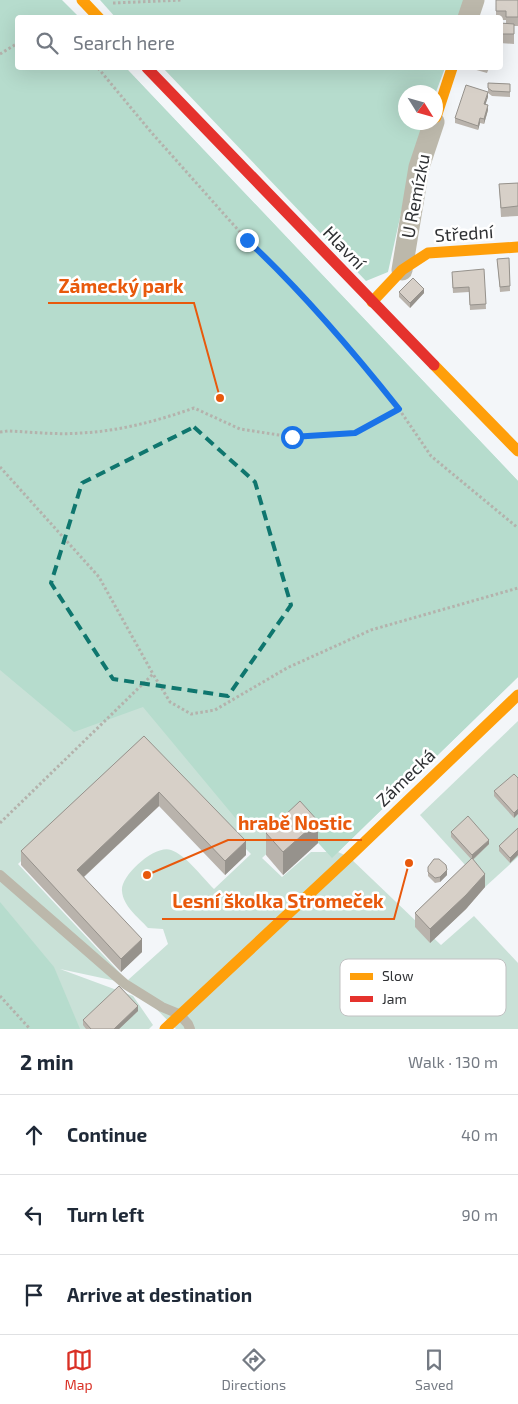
<!DOCTYPE html>
<html lang="en">
<head>
<meta charset="utf-8">
<style>
	:root { --surface:#fff; --page:#f6f6f7; --text:#1f2937; --muted:#747a83; --line:#e0e1e3; --accent:#d93025 }
	body { margin:0; font-family:"Exo 2",sans-serif; background:var(--page); color:var(--text) }
	.compass { position:absolute; left:398px; top:85px; width:45px; height:45px; border-radius:50%; background:var(--surface); box-shadow:0 5px 20px #0002; rotate:127deg }
	.stop { position:absolute; width:15px; height:15px; margin:-11px; border:4px solid #1a73e8; border-radius:50%; background:#fff }
	.stop.end { background:#1a73e8; border-color:#fff; box-shadow:0 1px 5px #0008 }
	.list { margin:0; padding:0; list-style:none }
	h2 { display:flex; justify-content:space-between; align-items:center; height:65px; margin:0; padding:0 20px; font-size:21px }
	h2 small { font-size:16px; font-weight:400; color:var(--muted) }
	.list li { display:grid; grid-template-columns:32px 1fr auto; gap:15px; align-items:center; box-sizing:border-box; height:80px; padding:0 20px; border-top:1px solid var(--line) }
	.list b { display:block; font-size:19px; white-space:nowrap }
	.list em { font-size:16px; font-style:normal; color:var(--muted) }
	.icon { flex:none; width:28px; height:28px; fill:none; stroke:currentColor; stroke-width:2; stroke-linecap:round; stroke-linejoin:round }
	.map { position:relative; flex:none; width:518px; height:1029px; overflow:hidden }
	.search { position:absolute; background:var(--surface); box-shadow:0 5px 20px #0002; left:15px; right:15px; top:15px; height:55px; display:flex; align-items:center; gap:12px; box-sizing:border-box; padding:0 18px; border-radius:5px; color:var(--muted); font-size:19px }
	.sheet { height:305px; background:var(--surface) }
	nav { display:flex; justify-content:space-around; align-items:center; box-sizing:border-box; height:70px; border-top:1px solid var(--line); background:var(--surface); font-size:14px; color:var(--muted) }
	nav a { display:grid; justify-items:center; gap:2px }
	nav .on { color:var(--accent) }
	.map>svg:first-child { display:block }
	.green { fill:#c9e1d7; fill-rule:evenodd }
	.forest { fill:#b6dccd }
	.lines { fill:none; stroke-linecap:round; stroke-linejoin:round }
	.path { stroke:#b4b2ac; stroke-width:3; stroke-dasharray:2.5 2.5; stroke-linecap:butt }
	.lane { stroke:#bcb8ab; stroke-width:10 }
	.street { stroke:#bcb8ab; stroke-width:21 }
	.slow { stroke:#ff9f0a; stroke-width:11 }
	.jam { stroke:#e5322d; stroke-width:11 }
	.wall { fill:#b9b3ac }
	.shaded-wall { fill:#96928c }
	.building { fill:#d7d0c8; stroke:#96928c }
	.route { stroke:#1a73e8; stroke-width:6 }
	.marked { fill:none; stroke:#0f766e; stroke-width:4; stroke-dasharray:10 6; stroke-linejoin:round }
	.labels { text-anchor:middle; stroke-width:5; stroke-linejoin:round; paint-order:stroke }
	.street-label { font-size:18px; fill:#2f3134; stroke:#fff }
	.key { fill:#fff; stroke:#c1c1c2; stroke-width:1 }
	.key-label { font-size:14px; fill:#2f3134 }
	.leader { fill:none; stroke:#e8590c; stroke-width:2 }
	.callout-dot { fill:#e8590c; stroke:#fff; stroke-width:2 }
	.callout-label { font-size:19px; text-anchor:middle; font-weight:bold; fill:#e8590c; stroke:#fff; stroke-width:5; stroke-linejoin:round; paint-order:stroke }
</style>
</head>
<body>
<div class="map">
<svg width="518" height="1029" viewBox="0 0 518 1029">
	<rect width="100%" height="100%" fill="#f3f6f9"/>
	<g class="green">
		<path d="M0,0l18,18v50h108l392,413v196l-180,175 11,5 92,88 33,-29 44,47v66h-342l-48,-49 40,-36 -5,-15 -15,-1c-10,-11 -25,-22 -26,-37 -2,-15 33,-47 49,-41 16,6 30,26 43,39l37,-35 -108,-107 -125,117 103,110 -5,7 -56,-12 73,27 20,29 -4,4h-149zM300,823l27,29h-16l-29,25 -20,-19z"/>
		<polygon points="518,721 518,857 485,887 420,815"/>
	</g>
	<g class="forest">
		<polygon points="0,0 62,0 79,17 18,18 18,68 126,68 518,481 518,677 332,858 289,811 247,832 143,707 74,732 0,670"/>
		<polygon points="100,0 468,0 462,18 116,18"/>
		<polygon points="163,68 445,68 436,92 406,92 406,122 426,123 412,163 388,272 366,281"/>
		<polygon points="0,902 54,967 80,1029 0,1029"/>
	</g>
	<g class="lines">
		<g class="path">
			<polyline points="113,3 183,0"/>
			<polyline points="0,54 18,43"/>
			<polyline points="98,68 151,132 247,240 276,267 310,302 399,409 431,456 518,528"/>
			<path d="M0,432l8,-1c24,1 49,4 73,2 39,-2 76,-12 113,-25l46,21 52,8 63,-4 44,-24"/>
			<polyline points="0,467 99,577 153,674"/>
			<polyline points="0,823 153,674 170,702 191,714 215,710 287,668 371,630 518,588"/>
			<polyline points="0,996 30,1029"/>
		</g>
		<polyline class="lane" points="0,875 125,984 162,1007 179,1014 188,1024 190,1029"/>
		<g class="street">
			<polyline points="468,18 474,0"/>
			<polyline points="402,270 419,167 434,122"/>
		</g>
		<g class="slow">
			<polyline points="82,0 99,18"/>
			<polyline points="436,117 452,68"/>
			<polyline points="372,302 402,270 428,253 518,247"/>
			<polyline points="434,365 518,451"/>
			<polyline points="165,1029 349,857 518,695"/>
		</g>
		<polyline class="jam" points="147,68 434,365"/>
	</g>
	<g class="wall">
		<polygon points="496,0 518,0 518,26 514,26 514,44 500,43 500,23 506,23 506,20 500,20 500,18 496,18"/>
		<polygon points="473,68 489,68 487,73 473,69"/>
		<polygon points="488,83 510,84 510,97 492,96 488,93"/>
		<polygon points="488,97 485,104 488,110 484,124 480,123 478,130 455,123 455,118"/>
		<polygon points="518,183 518,216 501,217 499,184"/>
		<polygon points="509,258 510,291 500,292 497,259"/>
		<polygon points="484,269 486,309 470,310 469,292 453,293 452,276"/>
		<polygon points="399,292 424,293 410,308 399,297"/>
		<polygon points="144,736 246,855 225,875 159,806 84,877 142,952 121,972 21,865 21,851"/>
		<polygon points="518,778 514,818 494,796 494,791"/>
		<polygon points="518,828 518,855 510,863 499,851 499,846"/>
		<polygon points="451,832 489,844 473,860 485,887 466,909 430,943 415,927 415,913 471,859 451,837"/>
		<polygon points="266,833 318,843 283,875 266,855"/>
		<polygon points="428,867 447,875 440,882 435,883 428,876"/>
		<polygon points="138,1011 119,1029 86,1029 83,1025 83,1020"/>
	</g>
	<g class="shaded-wall">
		<polygon points="488,92 488,97 484,109 484,104"/>
		<polygon points="488,105 488,110 484,124 484,119"/>
		<polygon points="480,118 480,123 478,130 478,126"/>
		<polygon points="424,289 424,293 410,308 410,303"/>
		<polygon points="159,792 159,806 77,883 77,870"/>
		<polygon points="518,809 518,814 514,818 514,813"/>
		<polygon points="318,821 318,843 283,875 283,852"/>
		<polygon points="489,840 489,844 472,860 472,855"/>
		<polygon points="246,841 246,855 225,875 225,861"/>
		<polygon points="518,850 518,855 510,863 510,858"/>
		<polygon points="447,870 447,875 440,882 440,877"/>
		<polygon points="485,874 485,887 466,909 430,943 430,929"/>
		<polygon points="142,939 142,952 121,972 121,959"/>
		<polygon points="138,1006 138,1011 119,1029 114,1029"/>
	</g>
	<g class="building">
		<polygon points="496,0 518,0 518,17 506,17 506,11 496,11"/>
		<polygon points="500,23 514,24 514,34 500,34"/>
		<polygon points="488,83 510,84 510,92 492,91 488,88"/>
		<polygon points="466,85 488,92 484,104 488,105 484,119 480,118 478,126 455,118"/>
		<polygon points="518,183 518,206 501,208 499,184"/>
		<polygon points="509,258 510,286 500,287 497,259"/>
		<polygon points="484,269 486,304 470,305 469,287 453,288 452,272"/>
		<polygon points="413,278 424,289 410,303 399,292"/>
		<polygon points="144,736 246,841 225,861 159,792 77,870 142,939 121,959 21,851"/>
		<polygon points="514,774 518,778 518,809 514,813 494,791"/>
		<polygon points="300,801 318,821 283,852 266,833"/>
		<polygon points="468,816 489,840 472,855 451,832"/>
		<polygon points="518,828 518,850 510,858 499,846"/>
		<polygon points="472,858 485,874 466,895 430,929 415,913"/>
		<polygon points="434,859 439,859 446,865 447,870 440,877 435,878 428,872 428,867"/>
		<polygon points="119,986 138,1006 114,1029 91,1029 83,1020"/>
	</g>
	<g class="lines">
		<path class="route" d="M247,240c56,52 105,110 152,169l-44,24 -63,4"/>
	</g>
	<path class="marked" d="M194,427l61,55 36,123 -63,91 -115,-17 -62,-96 31,-100z"/>
	<g class="labels">
		<g class="street-label">
			<text transform="translate(416 196) rotate(-79)" y="6">U Remízku</text>
			<text transform="translate(464 234) rotate(-4)" y="6">Střední</text>
			<text transform="translate(344 248) rotate(46)" y="6">Hlavní</text>
			<text transform="translate(406 778) rotate(-44)" y="6">Zámecká</text>
		</g>
	</g>
	<rect x="340" y="959" width="166" height="57" rx="8" class="key"/>
	<rect x="350" y="973" width="23" height="7" fill="#ff9f0a"/>
	<rect x="350" y="996" width="23" height="6" fill="#e5322d"/>
	<g class="key-label">
		<text x="382" y="981">Slow</text>
		<text x="382" y="1004">Jam</text>
	</g>
	<path class="leader" d="M220 398L194 303H48M147 875L228 840H362M409 863L394 919H162"/>
	<g class="callout-dot">
		<circle cx="220" cy="398" r="5"/>
		<circle cx="147" cy="875" r="5"/>
		<circle cx="409" cy="863" r="5"/>
	</g>
	<g class="callout-label">
		<text x="121" y="293">Zámecký park</text>
		<text x="295" y="830">hrabě Nostic</text>
		<text x="278" y="908">Lesní školka Stromeček</text>
	</g>
</svg>
<svg class="compass" viewBox="-18 -18 36 36"><path d="M0-13l5 13h-10z" fill="#e53935"/><path d="M0 13l5-13h-10z" fill="#747a83"/></svg>
<div class="stop" style="left:292px;top:437px"></div>
<div class="stop end" style="left:247px;top:240px"></div>
<div class="search"><svg class="icon" aria-label="search" viewBox="0 0 24 24"><circle cx="10" cy="10" r="6"/><path d="M15 15l6 6"/></svg>Search here</div>
</div>
<section class="sheet">
<h2>2 min<small>Walk · 130 m</small></h2>
<ul class="list">
<li><svg class="icon" aria-label="ahead" viewBox="0 0 24 24"><path d="M12 20V5M6 11l6-6 6 6"/></svg><div><b>Continue</b></div><em>40 m</em></li>
<li><svg class="icon" aria-label="left" viewBox="0 0 24 24"><path d="M17 20v-9H6M10 6l-5 5 5 5"/></svg><div><b>Turn left</b></div><em>90 m</em></li>
<li><svg class="icon" aria-label="arrive" viewBox="0 0 24 24"><path d="M6 21V4h12l-3 4 3 4H6"/></svg><div><b>Arrive at destination</b></div></li>
</ul>
</section>
<nav>
<a class="on"><svg class="icon" aria-label="map" viewBox="0 0 24 24"><path d="M3 6l6-2 6 2 6-2v14l-6 2-6-2-6 2zM9 4v14M15 6v14"/></svg>Map</a>
<a><svg class="icon" aria-label="directions" viewBox="0 0 24 24"><path d="M12 3l9 9-9 9-9-9zM9 14v-3h6M13 9l2 2-2 2"/></svg>Directions</a>
<a><svg class="icon" aria-label="saved" viewBox="0 0 24 24"><path d="M7 4h10v16l-5-4-5 4z"/></svg>Saved</a>
</nav>
</body>
</html>
